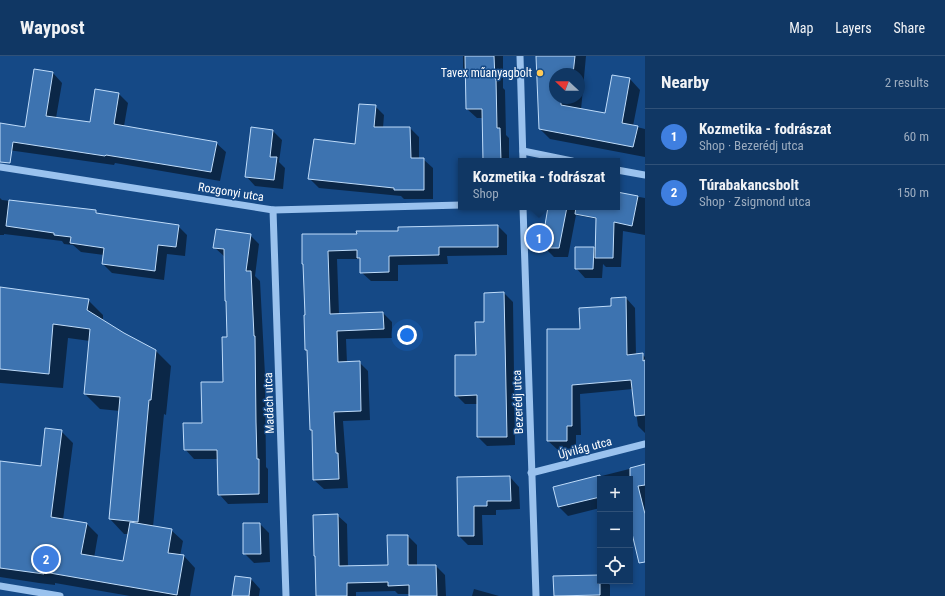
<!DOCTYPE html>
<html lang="en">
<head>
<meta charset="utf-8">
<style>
	:root { --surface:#103764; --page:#193f6a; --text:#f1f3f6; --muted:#9cacbf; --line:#305178; --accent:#90b9f0 }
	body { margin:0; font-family:"Roboto Condensed",sans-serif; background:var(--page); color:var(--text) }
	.controls { position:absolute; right:12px; bottom:12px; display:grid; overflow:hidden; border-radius:0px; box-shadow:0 2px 6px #0003 }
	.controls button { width:36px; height:36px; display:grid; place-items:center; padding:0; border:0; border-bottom:1px solid var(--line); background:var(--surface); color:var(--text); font:20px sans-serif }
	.compass { position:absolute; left:549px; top:12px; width:36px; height:36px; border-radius:50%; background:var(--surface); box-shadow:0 2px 6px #0003; rotate:292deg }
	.you { position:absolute; left:407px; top:279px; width:14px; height:14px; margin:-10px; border:3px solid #fff; border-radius:50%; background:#1a73e8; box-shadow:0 0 0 6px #1a73e833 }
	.badge { display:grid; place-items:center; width:26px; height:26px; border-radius:50%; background:var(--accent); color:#fff; font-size:13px; font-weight:700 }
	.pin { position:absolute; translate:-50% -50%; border:2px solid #fff; box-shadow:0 1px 4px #0006 }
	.popup { position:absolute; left:458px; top:102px; width:162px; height:52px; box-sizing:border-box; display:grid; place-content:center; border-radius:0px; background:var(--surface); filter:drop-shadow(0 1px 3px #0005); font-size:13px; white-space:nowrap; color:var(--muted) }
	.popup b { font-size:15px; color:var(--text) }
	.popup::after { content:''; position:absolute; left:50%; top:100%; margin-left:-8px; border:8px solid transparent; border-top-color:var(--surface) }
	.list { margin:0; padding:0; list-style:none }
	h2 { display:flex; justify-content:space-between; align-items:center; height:52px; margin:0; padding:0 16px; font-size:17px }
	h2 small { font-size:13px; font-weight:400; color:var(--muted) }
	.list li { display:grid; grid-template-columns:26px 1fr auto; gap:12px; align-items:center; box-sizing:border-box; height:56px; padding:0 16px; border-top:1px solid var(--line) }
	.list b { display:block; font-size:15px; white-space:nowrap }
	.list p { margin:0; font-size:13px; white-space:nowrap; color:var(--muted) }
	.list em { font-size:13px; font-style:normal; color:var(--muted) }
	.icon { flex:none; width:22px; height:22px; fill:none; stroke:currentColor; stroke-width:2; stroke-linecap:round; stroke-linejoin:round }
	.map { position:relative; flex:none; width:645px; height:540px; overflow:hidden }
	header { display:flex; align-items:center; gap:24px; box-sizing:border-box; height:56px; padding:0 20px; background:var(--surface); border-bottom:1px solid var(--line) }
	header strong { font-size:19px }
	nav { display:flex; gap:22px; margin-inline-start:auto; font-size:14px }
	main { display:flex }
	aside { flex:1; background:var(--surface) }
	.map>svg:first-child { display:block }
	.shadow { fill:#0007; fill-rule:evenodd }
	.building { fill:#3d73b0; stroke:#bfdcfa }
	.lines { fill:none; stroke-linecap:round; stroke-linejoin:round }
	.minor { stroke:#9ac2ee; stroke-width:7 }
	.poi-dot { fill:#ffca57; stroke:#154986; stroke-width:1.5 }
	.labels { text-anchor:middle; stroke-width:3; stroke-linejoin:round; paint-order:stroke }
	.poi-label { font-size:12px; fill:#fff; stroke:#154986; text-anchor:end }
	.street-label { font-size:12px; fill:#fff; stroke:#154986 }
</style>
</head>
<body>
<header>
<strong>Waypost</strong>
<nav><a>Map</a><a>Layers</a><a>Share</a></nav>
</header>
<main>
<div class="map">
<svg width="645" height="540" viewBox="0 0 645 540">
	<rect width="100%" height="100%" fill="#154986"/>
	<g class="shadow">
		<polygon points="463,0 503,0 503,32 505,34 506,79 509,82 509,105 484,105 483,62 477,62 467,53 467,16 463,13"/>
		<path d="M537,0h49l-5,54 24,5 25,-36 10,11 -7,36 12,3v28l-95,-18 -10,-10zM555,18h24v24h-24z"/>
		<polygon points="53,17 62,27 56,62 91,67 119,38 128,47 124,70 216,87 226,96 220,125 115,107 114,109 1,93 0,68 26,72"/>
		<polygon points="375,50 384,59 383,72 410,72 419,81 419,103 423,103 433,112 433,143 404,143 401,140 319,132 310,123 356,89"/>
		<polygon points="273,75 282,84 279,106 285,112 283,133 255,130 246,120"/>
		<polygon points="617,137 645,142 645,179 623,175 621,211 606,211 603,208 602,222 585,222 576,212 594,192 597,195 597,163 576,159 568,201 554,201 545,192 549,151 617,151"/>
		<polygon points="0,142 2,144 95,155 98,158 178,170 187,179 185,200 167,198 164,224 112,217 103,208 104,199 81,196 73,189 64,188 62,185 4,178 4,179 0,179"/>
		<polygon points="498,170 507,179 507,199 447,200 448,208 398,209 398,225 371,225 361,216 361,205 360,203 337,203 339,258 383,257 392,266 392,282 346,283 347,307 359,306 368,315 370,364 343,365 348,432 324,433 314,424 308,296 306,293 306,260 303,208 358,179"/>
		<polygon points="250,179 259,188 255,220 260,225 265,319 266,411 268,413 268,447 228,448 219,438 218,403 194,403 185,393 203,368 224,327 228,282 225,201 214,191"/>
		<polygon points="0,232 88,244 103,259 103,265 123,278 156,295 171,310 166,359 164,358 153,471 171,474 183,485 180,500 184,500 195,512 190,540 130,540 55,527 55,529 39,527 0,521 0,406 42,411 61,375 73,387 63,464 86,467 98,479 94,502 124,506 129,478 124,478 110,463 120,355 100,353 85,338 90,285 68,282 63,332 0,327"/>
		<polygon points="504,237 513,246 515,389 487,390 478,381 478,348 465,348 456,339 477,300 485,267"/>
		<polygon points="626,242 635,252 636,299 642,298 645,301 645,377 638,370 633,333 580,338 581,379 576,379 576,394 558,394 548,385 581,274 612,250"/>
		<polygon points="645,409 645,489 630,465 630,423 600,423 600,452 568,460 559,451 554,432"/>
		<polygon points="510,421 519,431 520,453 496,454 496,459 482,459 483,489 468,489 459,480 458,422"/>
		<polygon points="337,459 347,468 348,511 389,510 408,480 417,489 417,510 436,510 445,519 446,540 410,540 410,538 398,538 395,535 356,536 356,540 317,540 316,502 315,500"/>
		<polygon points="260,468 269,477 270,506 254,507 244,497"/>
		<polygon points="600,520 600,525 606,525 610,529 610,540 555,540 554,521"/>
		<polygon points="236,521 251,523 260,533 259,540 233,540"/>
		<polygon points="474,533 499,540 472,540"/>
	</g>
	<g class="building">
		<polygon points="465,0 494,0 495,23 496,23 497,72 500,72 501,105 483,105 482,53 466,53"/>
		<polygon points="536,0 575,0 573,18 555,18 555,42 561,42 561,49 605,57 612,19 630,22 622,67 638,70 633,91 539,73"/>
		<polygon points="34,13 53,16 46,60 90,66 95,33 119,37 114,68 217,86 211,116 106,99 105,100 13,86 10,107 0,106 0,67 25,71"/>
		<polygon points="359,48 376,49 374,71 410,71 411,102 424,102 424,134 394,134 394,132 308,123 314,83 355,88"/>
		<polygon points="251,71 273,74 270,101 277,101 274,124 245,121"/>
		<polygon points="617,136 638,140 632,170 614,166 613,202 595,202 596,162 575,158 576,151 617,151"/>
		<polygon points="9,144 96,154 96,157 179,169 176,191 158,189 155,215 102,208 104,192 70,187 71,181 54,179 54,177 6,170"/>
		<polygon points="548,151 567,151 559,192 544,192 544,175"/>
		<polygon points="498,169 498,191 439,191 439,199 389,200 389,216 360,217 360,202 357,202 357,194 328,195 330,258 383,256 384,273 337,275 338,306 360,305 361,355 334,356 336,397 338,397 339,423 313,424 312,374 310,374 307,294 305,294 304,259 305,259 303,208 302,208 302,178 357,178 356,175 398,175 398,171"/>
		<polygon points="216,173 251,178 246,215 251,215 254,280 255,280 256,366 257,403 259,403 259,438 218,439 217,394 184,394 183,367 202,367 201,326 223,326 222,281 227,281 226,245 225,245 224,193 213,192"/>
		<polygon points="575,191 594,191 593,213 575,213"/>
		<polygon points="0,231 89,243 87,254 124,277 156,294 151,344 149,344 138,466 109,463 120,341 84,338 90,273 53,268 49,318 0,313"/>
		<polygon points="504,236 507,381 477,381 477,339 455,340 455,299 476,299 475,266 484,266 484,237"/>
		<polygon points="626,241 627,299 643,297 643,305 645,304 645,359 635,360 631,324 572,329 572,370 567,370 567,385 547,385 547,273 580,273 579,252 611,250 611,242"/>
		<polygon points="45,372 62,374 51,461 87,467 81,498 123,505 130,466 172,473 168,497 184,499 177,539 44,516 44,518 0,512 0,405 41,410"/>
		<polygon points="645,408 645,429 638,430 645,458 645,506 639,507 630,469 630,412"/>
		<polygon points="600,419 600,441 558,451 553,431"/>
		<polygon points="510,420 511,445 487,445 487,450 474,450 474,480 458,480 457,421"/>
		<polygon points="338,458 339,510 388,509 387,479 408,479 408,509 436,509 437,540 409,540 409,529 388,530 388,526 347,527 347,540 316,540 315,500 314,500 313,459"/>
		<polygon points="243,467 260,467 261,498 243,498"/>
		<polygon points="600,519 600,539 554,540 553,520"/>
		<polygon points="235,520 251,522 249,540 232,540"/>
	</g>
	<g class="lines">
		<g class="minor">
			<polyline points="520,0 523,105"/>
			<polyline points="523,95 572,105"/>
			<polyline points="0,111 273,154 461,149"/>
			<polyline points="617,114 645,119"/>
			<polyline points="523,151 536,540"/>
			<polyline points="273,154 286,540"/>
			<polyline points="531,417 645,388"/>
			<polyline points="0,530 60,540"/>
		</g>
	</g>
	<circle class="poi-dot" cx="540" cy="17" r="4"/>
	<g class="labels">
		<g class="poi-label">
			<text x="532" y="21">Tavex műanyagbolt</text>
		</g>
		<g class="street-label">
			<text transform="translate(231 136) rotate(9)" y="4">Rozgonyi utca</text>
			<text transform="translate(518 346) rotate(-92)" y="4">Bezerédj utca</text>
			<text transform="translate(269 347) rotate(-92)" y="4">Madách utca</text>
			<text transform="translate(585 392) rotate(-15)" y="4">Újvilág utca</text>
		</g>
	</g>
</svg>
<div class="controls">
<button>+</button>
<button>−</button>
<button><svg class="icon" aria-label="locate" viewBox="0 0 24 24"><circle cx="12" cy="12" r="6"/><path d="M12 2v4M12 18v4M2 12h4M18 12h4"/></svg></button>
</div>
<svg class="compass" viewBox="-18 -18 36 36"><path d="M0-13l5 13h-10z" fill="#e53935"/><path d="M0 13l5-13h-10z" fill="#9cacbf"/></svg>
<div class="you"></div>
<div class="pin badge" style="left:539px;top:182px;background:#3f7fe0">1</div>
<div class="popup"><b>Kozmetika - fodrászat</b>Shop</div>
<div class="pin badge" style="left:46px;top:503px;background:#3f7fe0">2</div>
</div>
<aside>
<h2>Nearby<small>2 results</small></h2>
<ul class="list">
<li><span class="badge" style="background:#3f7fe0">1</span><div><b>Kozmetika - fodrászat</b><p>Shop · Bezerédj utca</p></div><em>60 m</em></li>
<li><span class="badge" style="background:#3f7fe0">2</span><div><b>Túrabakancsbolt</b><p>Shop · Zsigmond utca</p></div><em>150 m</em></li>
</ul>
</aside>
</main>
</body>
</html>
